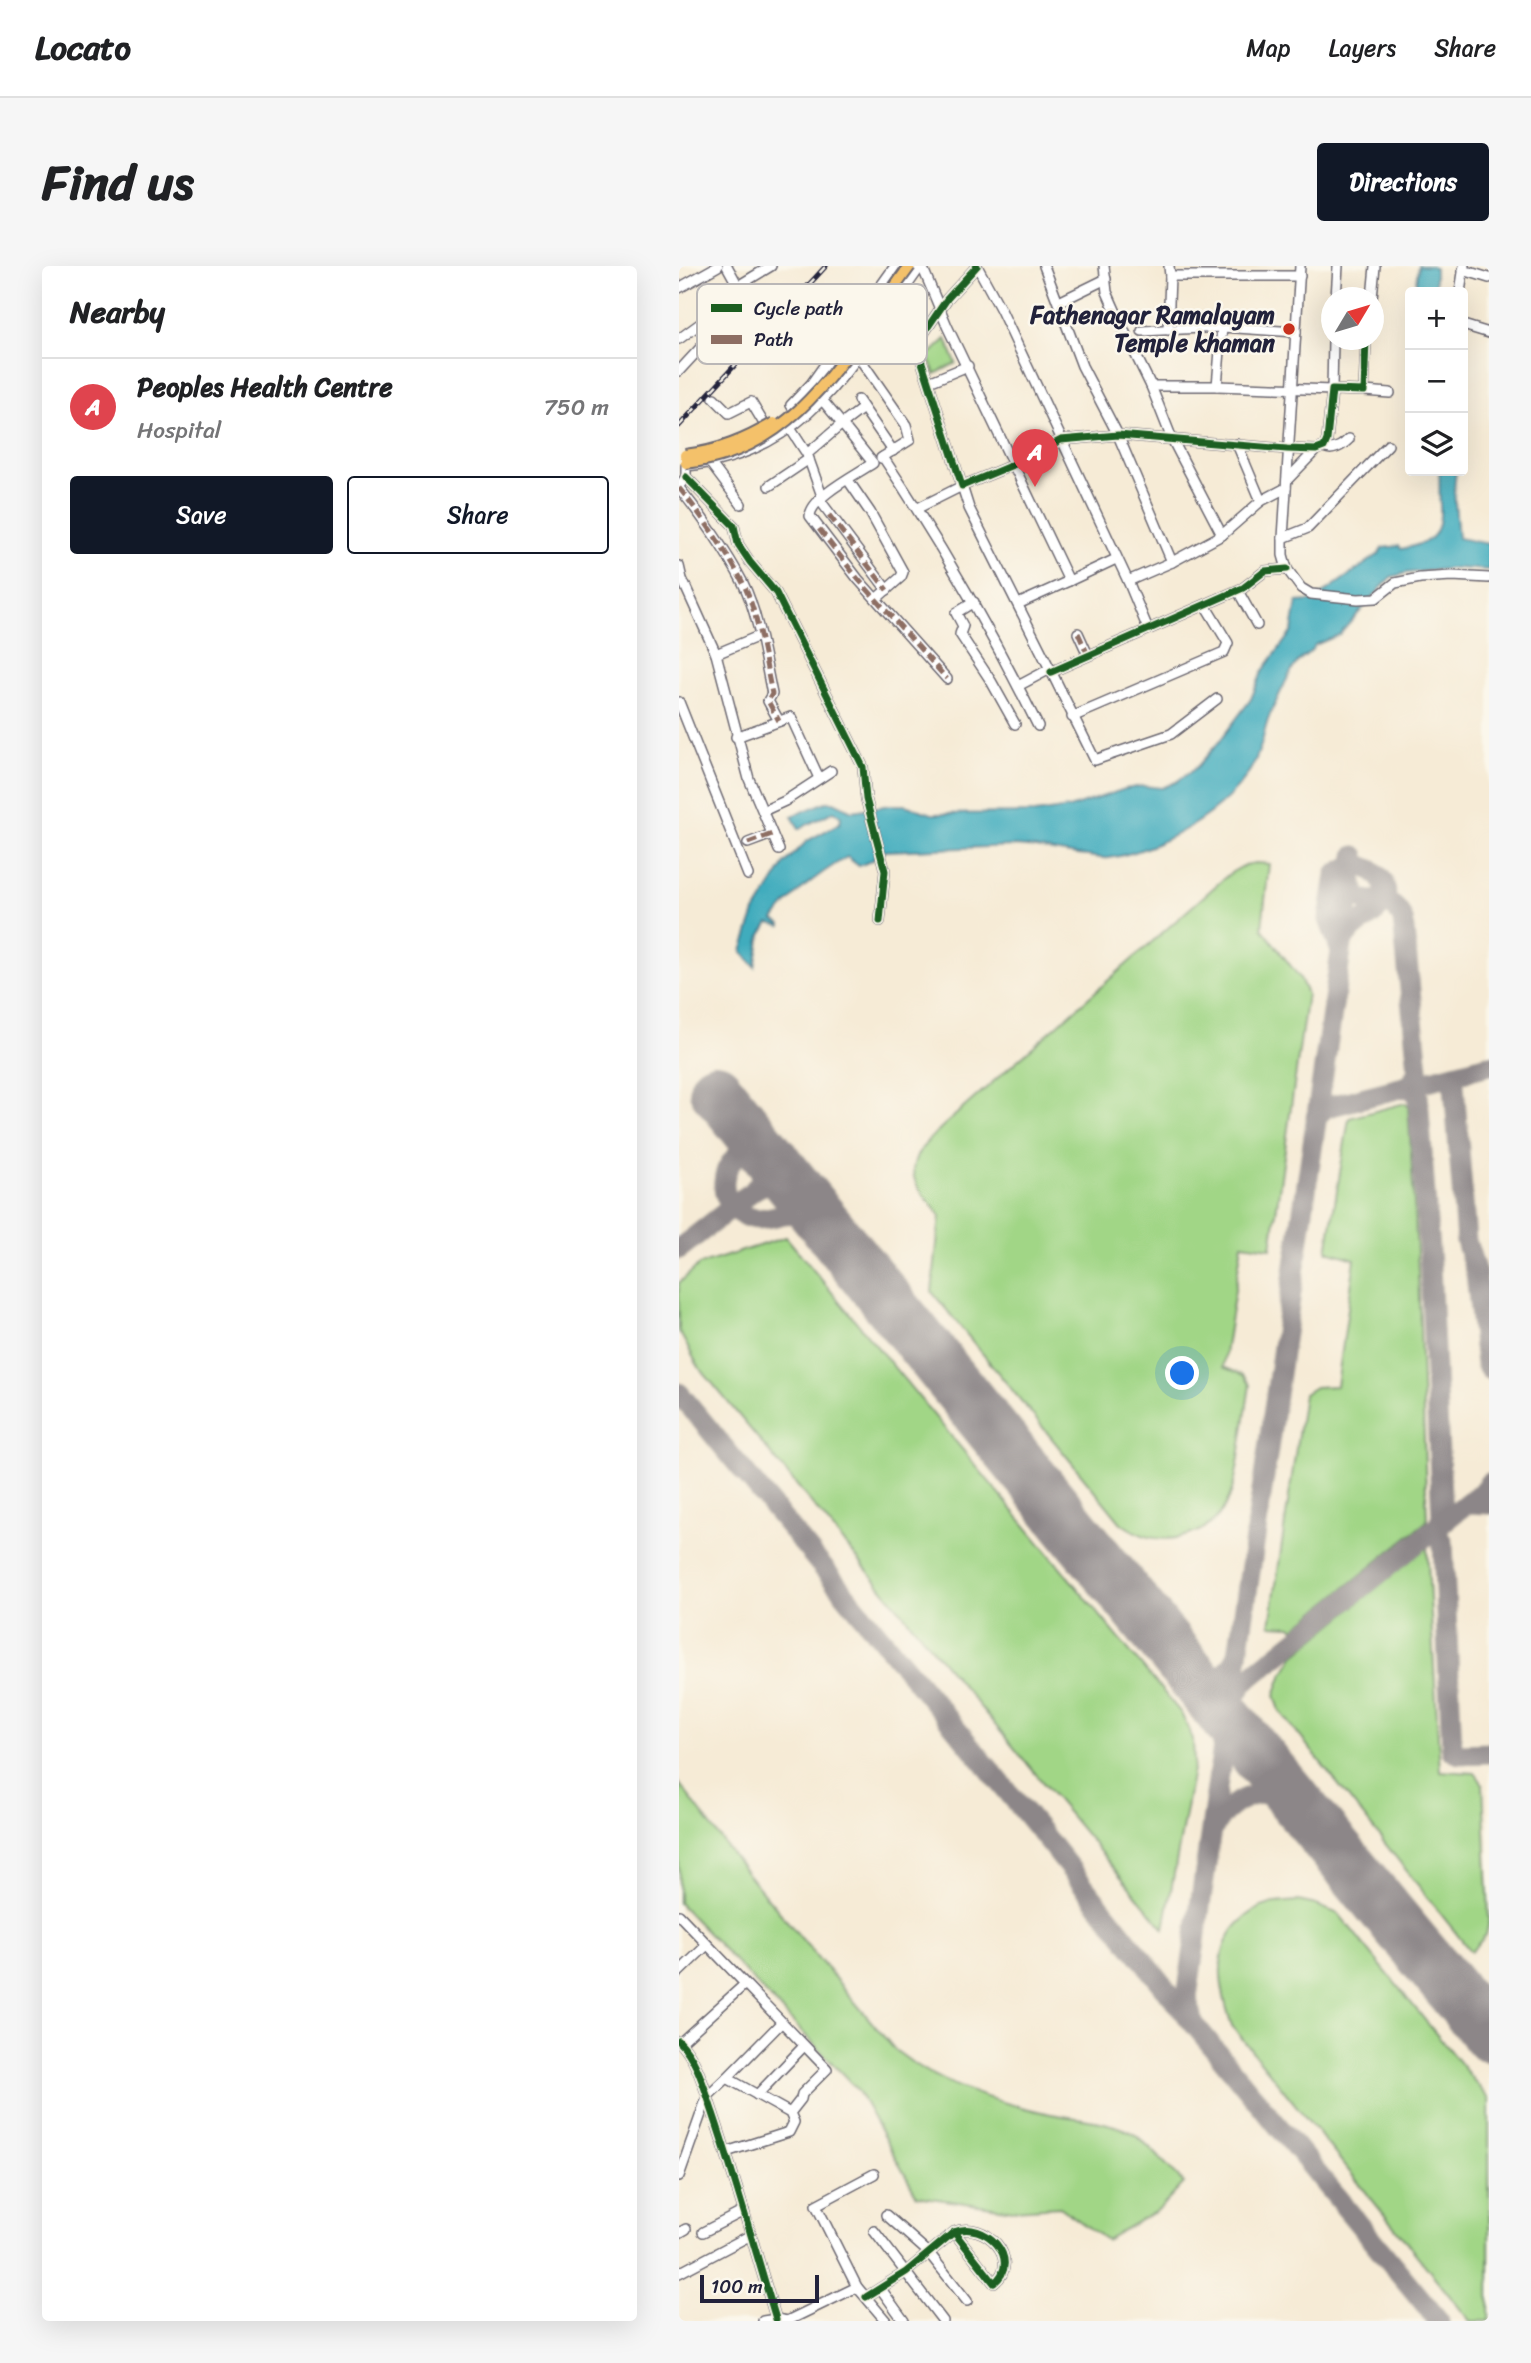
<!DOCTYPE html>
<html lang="en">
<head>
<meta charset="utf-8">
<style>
	:root { --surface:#fff; --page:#f6f6f6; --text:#202124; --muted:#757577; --line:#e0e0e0; --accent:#111827 }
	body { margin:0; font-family:Sriracha,sans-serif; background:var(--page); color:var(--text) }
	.controls { position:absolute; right:21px; top:21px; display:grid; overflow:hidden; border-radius:7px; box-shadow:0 7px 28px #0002 }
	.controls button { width:63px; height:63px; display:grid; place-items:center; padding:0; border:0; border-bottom:2px solid var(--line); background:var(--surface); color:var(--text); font:35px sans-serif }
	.compass { position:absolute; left:642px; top:21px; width:63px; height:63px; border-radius:50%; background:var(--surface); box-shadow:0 7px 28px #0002; rotate:52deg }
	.scale { position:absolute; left:21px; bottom:18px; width:119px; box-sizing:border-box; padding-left:7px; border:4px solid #22223b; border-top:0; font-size:19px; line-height:24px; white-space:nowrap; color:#22223b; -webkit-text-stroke:5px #fbf7ec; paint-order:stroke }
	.you { position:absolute; left:504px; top:1108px; width:24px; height:24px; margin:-18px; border:5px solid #fff; border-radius:50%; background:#1a73e8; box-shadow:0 0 0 10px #1a73e833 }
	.badge { display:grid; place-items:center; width:46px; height:46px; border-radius:50%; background:var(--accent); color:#fff; font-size:23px; font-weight:700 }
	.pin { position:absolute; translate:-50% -58px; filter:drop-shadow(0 2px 4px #0008) }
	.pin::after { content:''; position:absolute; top:37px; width:24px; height:21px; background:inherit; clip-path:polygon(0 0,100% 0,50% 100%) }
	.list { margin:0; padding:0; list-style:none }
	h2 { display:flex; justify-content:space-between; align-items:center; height:91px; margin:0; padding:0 28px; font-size:30px }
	h2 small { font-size:23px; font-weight:400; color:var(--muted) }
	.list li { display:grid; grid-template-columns:46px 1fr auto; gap:21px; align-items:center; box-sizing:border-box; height:98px; padding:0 28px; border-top:2px solid var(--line) }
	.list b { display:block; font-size:26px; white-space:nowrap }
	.list p { margin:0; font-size:23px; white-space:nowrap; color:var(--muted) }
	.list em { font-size:23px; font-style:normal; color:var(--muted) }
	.actions { display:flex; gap:14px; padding:21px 28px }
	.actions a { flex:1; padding:16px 0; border:2px solid var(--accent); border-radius:7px; text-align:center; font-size:24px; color:var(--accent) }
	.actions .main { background:var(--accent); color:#fff }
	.icon { flex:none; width:38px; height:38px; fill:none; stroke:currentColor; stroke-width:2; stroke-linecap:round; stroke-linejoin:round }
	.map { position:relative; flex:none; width:810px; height:2055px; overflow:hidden; border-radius:7px }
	header { display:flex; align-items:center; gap:42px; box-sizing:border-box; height:98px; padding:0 35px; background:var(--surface); border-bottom:2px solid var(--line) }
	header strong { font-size:33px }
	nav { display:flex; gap:38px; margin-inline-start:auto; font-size:24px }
	.intro { display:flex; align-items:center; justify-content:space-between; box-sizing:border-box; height:168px; padding:0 42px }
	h1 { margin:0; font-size:49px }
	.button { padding:18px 32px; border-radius:7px; background:var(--accent); color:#fff; font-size:24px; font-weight:700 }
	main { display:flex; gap:42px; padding:0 42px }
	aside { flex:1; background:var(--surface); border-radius:7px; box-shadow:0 7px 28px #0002 }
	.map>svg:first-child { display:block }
	.green { fill:#a1d686; stroke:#627c60; stroke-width:2 }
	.water { fill:#3facbd; stroke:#30677c; stroke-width:2 }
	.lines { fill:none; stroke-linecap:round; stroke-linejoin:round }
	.taxiway { stroke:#8c8688; stroke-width:21 }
	.runway { stroke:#8c8688; stroke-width:54 }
	.minor-casing { stroke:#6c6871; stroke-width:12 }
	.minor { stroke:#fff; stroke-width:9 }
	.rail-casing { stroke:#22223b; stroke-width:5 }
	.rail { stroke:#fbf7ec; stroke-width:2.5; stroke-dasharray:8; stroke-linecap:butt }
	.major-bridge-casing { stroke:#6c6871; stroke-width:14; stroke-linecap:butt }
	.major-bridge { stroke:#f4c16a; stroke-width:10 }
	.quiet { stroke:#8d6e63; stroke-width:5; stroke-dasharray:10 5; stroke-linecap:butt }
	.cycleway-casing { stroke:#fbf7ec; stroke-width:11 }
	.cycleway { stroke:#1b5e20; stroke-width:7 }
	.poi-dot { fill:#c8321e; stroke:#fbf7ec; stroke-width:2.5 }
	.labels { text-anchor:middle; stroke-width:5; stroke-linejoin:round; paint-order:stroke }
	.poi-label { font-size:24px; font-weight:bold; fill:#22223b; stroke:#fbf7ec; text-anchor:end }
	.key { fill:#fbf7ec; stroke:#bab7b7; stroke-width:2 }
	.key-label { font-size:19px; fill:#22223b }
</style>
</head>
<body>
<header>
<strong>Locato</strong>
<nav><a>Map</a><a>Layers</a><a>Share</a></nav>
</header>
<div class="intro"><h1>Find us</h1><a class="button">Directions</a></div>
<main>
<aside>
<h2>Nearby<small></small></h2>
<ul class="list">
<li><span class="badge" style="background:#e0444e">A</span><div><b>Peoples Health Centre</b><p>Hospital</p></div><em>750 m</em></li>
</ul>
<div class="actions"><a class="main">Save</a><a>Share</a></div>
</aside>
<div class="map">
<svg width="810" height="2055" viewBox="0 0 810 2055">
	<rect width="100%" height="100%" fill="#fbf7ec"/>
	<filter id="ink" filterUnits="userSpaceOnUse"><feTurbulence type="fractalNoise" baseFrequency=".0143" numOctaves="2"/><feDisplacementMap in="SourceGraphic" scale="14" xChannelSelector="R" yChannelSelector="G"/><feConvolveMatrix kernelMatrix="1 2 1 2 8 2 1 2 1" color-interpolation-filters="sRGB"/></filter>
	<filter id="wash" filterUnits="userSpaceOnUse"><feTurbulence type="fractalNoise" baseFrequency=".00686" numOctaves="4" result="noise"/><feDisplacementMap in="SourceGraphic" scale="28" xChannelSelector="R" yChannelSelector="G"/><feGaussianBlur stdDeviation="1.57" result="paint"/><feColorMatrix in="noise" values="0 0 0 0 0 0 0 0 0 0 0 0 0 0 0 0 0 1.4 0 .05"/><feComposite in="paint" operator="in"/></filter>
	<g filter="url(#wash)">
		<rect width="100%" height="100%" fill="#f6ebd6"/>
		<g class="green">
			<polygon points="267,73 277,97 256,108 249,90"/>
			<path d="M577,597l13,1 -7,64 38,50 7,16 -36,254 -29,-4 -19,123 20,8 7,10c-3,19 -6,39 -9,59 -6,41 -11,83 -60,93 -23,5 -41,0 -60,-14l-189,-231 8,-76c-7,-11 -19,-21 -24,-33 -11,-23 12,-43 27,-57l286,-252 16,-9z"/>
			<polygon points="726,837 729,840 739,1004 748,1255 615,1363 612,1360 591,1359 625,1128 636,1121 658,1120 676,993 648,985 670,852"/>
			<polygon points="107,971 502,1447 514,1473 515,1498 485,1663 19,1100 0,1065 0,1017 20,999"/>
			<polygon points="748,1280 761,1505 796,1507 804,1518 810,1655 807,1669 792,1686 601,1445 596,1429 604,1408 615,1390"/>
			<path d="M0,1517l61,82 155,185c44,35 97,51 151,63 28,6 58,6 84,19 15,7 40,38 54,51l-24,26 -54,31 -46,-33 -47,3 -96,-14 -60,-107 -178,-186z"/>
			<path d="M619,1635l18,4 23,9 150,185v222h-19l-238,-295c-11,-34 -21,-74 7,-103 9,-9 19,-16 32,-19 9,-2 18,-2 27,-3z"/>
		</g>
		<g class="water">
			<polygon points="739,0 752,0 756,2 756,26 736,26"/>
			<path d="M760,205h17l-2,19 4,48 31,6v26l-34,-2 -48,5 -16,4 -52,58 -24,10c-3,8 -13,11 -18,18 -11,14 -17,32 -25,47 -8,16 -7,26 -13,41 -18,54 -96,99 -150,107 -6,1 -15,-1 -21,-2 -25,-2 -49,-9 -74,-10l-129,5 -9,3 -3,6 -14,6 -12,-9c-27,16 -55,36 -73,63l7,4v2l-12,-3 -8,12 -6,32 -13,-16 13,-39 30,-49 22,-22 33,-18 1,-6 -7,-6 -35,18 -7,-13 34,-14h8l18,9 39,-6h14l27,9 103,-1 34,-5 56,-19 18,-3 19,2 14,-6 21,-15 21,-24 33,-44 11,-27 30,-41 5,-29 15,-1 67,-47 3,-6 17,-2 2,3c30,-6 41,-12 39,-44 -1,-12 0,-23 -1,-34z"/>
		</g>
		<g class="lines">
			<g class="taxiway">
				<path d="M673,613c4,41 36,4 51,41l15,149 -5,12 -8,6"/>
				<path d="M661,683l-11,-30 7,-44c8,-6 15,-11 25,-9 9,2 18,8 22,16 14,32 -30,36 -40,59"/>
				<polyline points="763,811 768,812 775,819 787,975 797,1007 807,1098 810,1103"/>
				<polyline points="726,821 735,824 739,830 751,999 763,1251 759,1259"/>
				<polyline points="637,851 646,842 652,840 810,799"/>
				<path d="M76,923c15,-9 29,-7 44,2"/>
				<path d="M148,960c-10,-19 -26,-57 -40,-70 -35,-34 -87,21 -51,54 17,15 31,7 50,4 17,-3 32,5 44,16"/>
				<path d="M0,983l76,-60c11,-14 13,-27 7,-44"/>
				<polyline points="0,1127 358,1561 514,1757 760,2055"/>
				<polyline points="810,1217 802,1227 788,1237 810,1238"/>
				<polyline points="749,1267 755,1267 764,1276 773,1484 780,1488 810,1487"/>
				<path d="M509,1404c25,12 35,12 49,-13"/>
				<polyline points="555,1434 564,1417 788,1237"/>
				<polyline points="558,1465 552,1446 554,1422 676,590"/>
				<path d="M535,1561c15,-29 56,-46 83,-23"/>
				<polyline points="786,1739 798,1745 810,1739"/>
				<polyline points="513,1755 508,1731 546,1466 542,1446"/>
			</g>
			<polyline class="runway" points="37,824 558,1465 810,1769"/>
		</g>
	</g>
	<g filter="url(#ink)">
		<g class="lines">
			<defs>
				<g id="minor">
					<polyline points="48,0 59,20"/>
					<polyline points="243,0 268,60 390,315 437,293"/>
					<polyline points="298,0 268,33 240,74 238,81 283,220 336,198 382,174 439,169 608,183 637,184 645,181 648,174 653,124 685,125 687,74"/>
					<polyline points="298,0 322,44 449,315 469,363"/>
					<polyline points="365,0 403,100 439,169 493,296"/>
					<polyline points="425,0 428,26 447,69 472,120 493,173 543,269 493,296 449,315"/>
					<polyline points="490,0 491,10 621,10"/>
					<polyline points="621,0 604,272 604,289 608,303 622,322 632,328 679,333 697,332 716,317 741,312 773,310 810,312"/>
					<polyline points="784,4 810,12"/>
					<polyline points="0,22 39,0"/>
					<polyline points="781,26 785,0"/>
					<polyline points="657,32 659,0"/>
					<polyline points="693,32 696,0"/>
					<polyline points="380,36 427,13"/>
					<polyline points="784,59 810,67"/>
					<polyline points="489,64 491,10"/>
					<polyline points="463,65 543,61 617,66"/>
					<polyline points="0,73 58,31 59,20 92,0"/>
					<polyline points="179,90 227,159 231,174 202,192"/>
					<polyline points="0,105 24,79"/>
					<polyline points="250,116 289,100"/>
					<polyline points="472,120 538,120 653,124 654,74"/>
					<polyline points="538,120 543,61"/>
					<polyline points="685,125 711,127"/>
					<polyline points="35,132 50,147 72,136 90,166"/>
					<polyline points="179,134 214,185"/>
					<polyline points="144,135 163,158 184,142"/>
					<polyline points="119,150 112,139 132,118 216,0"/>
					<polyline points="111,162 128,188 143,230"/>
					<polyline points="558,178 582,235"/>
					<path d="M645,181c8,5 18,-1 25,-8"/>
					<path d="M128,188l35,-30 31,39c-16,11 -62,34 -63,53l48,63 89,100"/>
					<path d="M204,191c58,87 109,176 155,269"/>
					<polyline points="32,198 62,238"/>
					<polyline points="7,211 55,260 59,278 71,296 97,327 184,501 187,533 206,605 201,655"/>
					<polyline points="169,214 191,246 224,306 222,311 197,333"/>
					<polyline points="608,214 637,184"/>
					<path d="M0,220l7,-9v-11c126,-12 169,-109 235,-200"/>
					<polyline points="90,220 130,193"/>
					<path d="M0,222c21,25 49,66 64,95 15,30 22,78 29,111l-4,7 11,20"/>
					<polyline points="140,233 208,324"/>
					<polyline points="239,242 283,220 290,242 371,403 339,420"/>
					<polyline points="543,269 582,235 607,222"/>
					<polyline points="604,272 629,262 709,179"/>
					<polyline points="0,300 3,313 37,388 70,513 100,584"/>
					<polyline points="559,325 578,359"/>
					<polyline points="295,336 277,347 284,360 281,368 312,415 336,458"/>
					<polyline points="339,338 390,315"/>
					<polyline points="399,367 409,389"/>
					<polyline points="37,388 80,370"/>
					<polyline points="371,403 416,494 492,468 538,433"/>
					<polyline points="372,406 564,322 586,305 608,303"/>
					<polyline points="0,436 69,609"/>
					<polyline points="393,451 545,386 549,377 526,339"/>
					<polyline points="57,471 112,451 140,512"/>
					<polyline points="84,545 106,535 152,505"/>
					<polyline points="69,577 93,568"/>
					<polyline points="0,1649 148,1803 123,1828 122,1833 111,1847"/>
					<polyline points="0,1706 28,1679"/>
					<path d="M0,1775c18,18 26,49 34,72 23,68 42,137 63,206"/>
					<polyline points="2,1776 66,1718"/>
					<polyline points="48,1812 102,1757"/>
					<polyline points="78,1829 125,1780"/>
					<polyline points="195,1908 137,1939 178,2021 207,2055"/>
					<polyline points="0,1910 28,1831 48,1812 111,1847 115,1856 110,1866 47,1886"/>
					<polyline points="207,1949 250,1987 288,2035"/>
					<polyline points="195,1965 264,2055"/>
					<polyline points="24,1966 65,1945"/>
					<polyline points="0,1967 7,1963"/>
					<polyline points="0,2007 72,1969"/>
					<polyline points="202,2023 225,2055"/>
					<path d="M187,2031l40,-25 48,-40c31,-13 69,28 40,51l-40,-51"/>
					<polyline points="84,2055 97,2053 108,2055 178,2021"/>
				</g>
			</defs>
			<use href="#minor" class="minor-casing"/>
			<use href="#minor" class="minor"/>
			<defs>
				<polyline id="rail" points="0,160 147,0"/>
			</defs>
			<use href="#rail" class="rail-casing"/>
			<use href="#rail" class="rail"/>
			<defs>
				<g id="major-bridge">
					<path d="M6,189c34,-4 60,-15 89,-32"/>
					<path d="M7,197c114,-12 162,-114 224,-197"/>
				</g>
			</defs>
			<use href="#major-bridge" class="major-bridge-casing"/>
			<use href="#major-bridge" class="major-bridge"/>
			<g class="quiet">
				<path d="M0,222c21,25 49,66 64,95 15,30 22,78 29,111l-4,7 11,20"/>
				<polyline points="150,249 208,324"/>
				<polyline points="140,263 179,313 268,413"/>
				<polyline points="399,367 409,389"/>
				<polyline points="69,577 93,568"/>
			</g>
			<defs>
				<g id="cycleway">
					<polyline points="298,0 268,33 240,74 238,81 283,220 336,198 382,174 439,169 608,183 637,184 645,181 648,174 653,124 685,125 687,74"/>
					<polyline points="7,211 55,260 59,278 71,296 97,327 184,501 187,533 206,605 201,655"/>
					<polyline points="372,406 564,322 586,305 608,303"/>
					<path d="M0,1775c18,18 26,49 34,72 23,68 42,137 63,206"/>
					<path d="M187,2031l40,-25 48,-40c31,-13 69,28 40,51l-40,-51"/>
				</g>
			</defs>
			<use href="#cycleway" class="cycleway-casing"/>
			<use href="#cycleway" class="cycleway"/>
		</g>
	</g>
	<circle class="poi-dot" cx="610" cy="63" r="7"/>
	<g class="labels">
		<g class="poi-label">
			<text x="596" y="57">Fathenagar Ramalayam<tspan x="596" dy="28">Temple khaman</tspan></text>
		</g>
	</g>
	<rect x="18" y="18" width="230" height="80" rx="10" class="key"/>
	<rect x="32" y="38" width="31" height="8" fill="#1b5e20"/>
	<rect x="32" y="69" width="31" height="9" fill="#8d6e63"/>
	<g class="key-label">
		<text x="75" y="49">Cycle path</text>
		<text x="75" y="80">Path</text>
	</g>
</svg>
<div class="controls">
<button>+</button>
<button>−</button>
<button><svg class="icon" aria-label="layers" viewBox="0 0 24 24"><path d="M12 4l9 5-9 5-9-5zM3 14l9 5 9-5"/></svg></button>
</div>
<svg class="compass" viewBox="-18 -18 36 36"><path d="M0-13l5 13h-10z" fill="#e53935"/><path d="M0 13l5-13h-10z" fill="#757577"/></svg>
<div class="scale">100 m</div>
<div class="you"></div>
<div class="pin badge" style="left:356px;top:221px;background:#e0444e">A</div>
</div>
</main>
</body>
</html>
